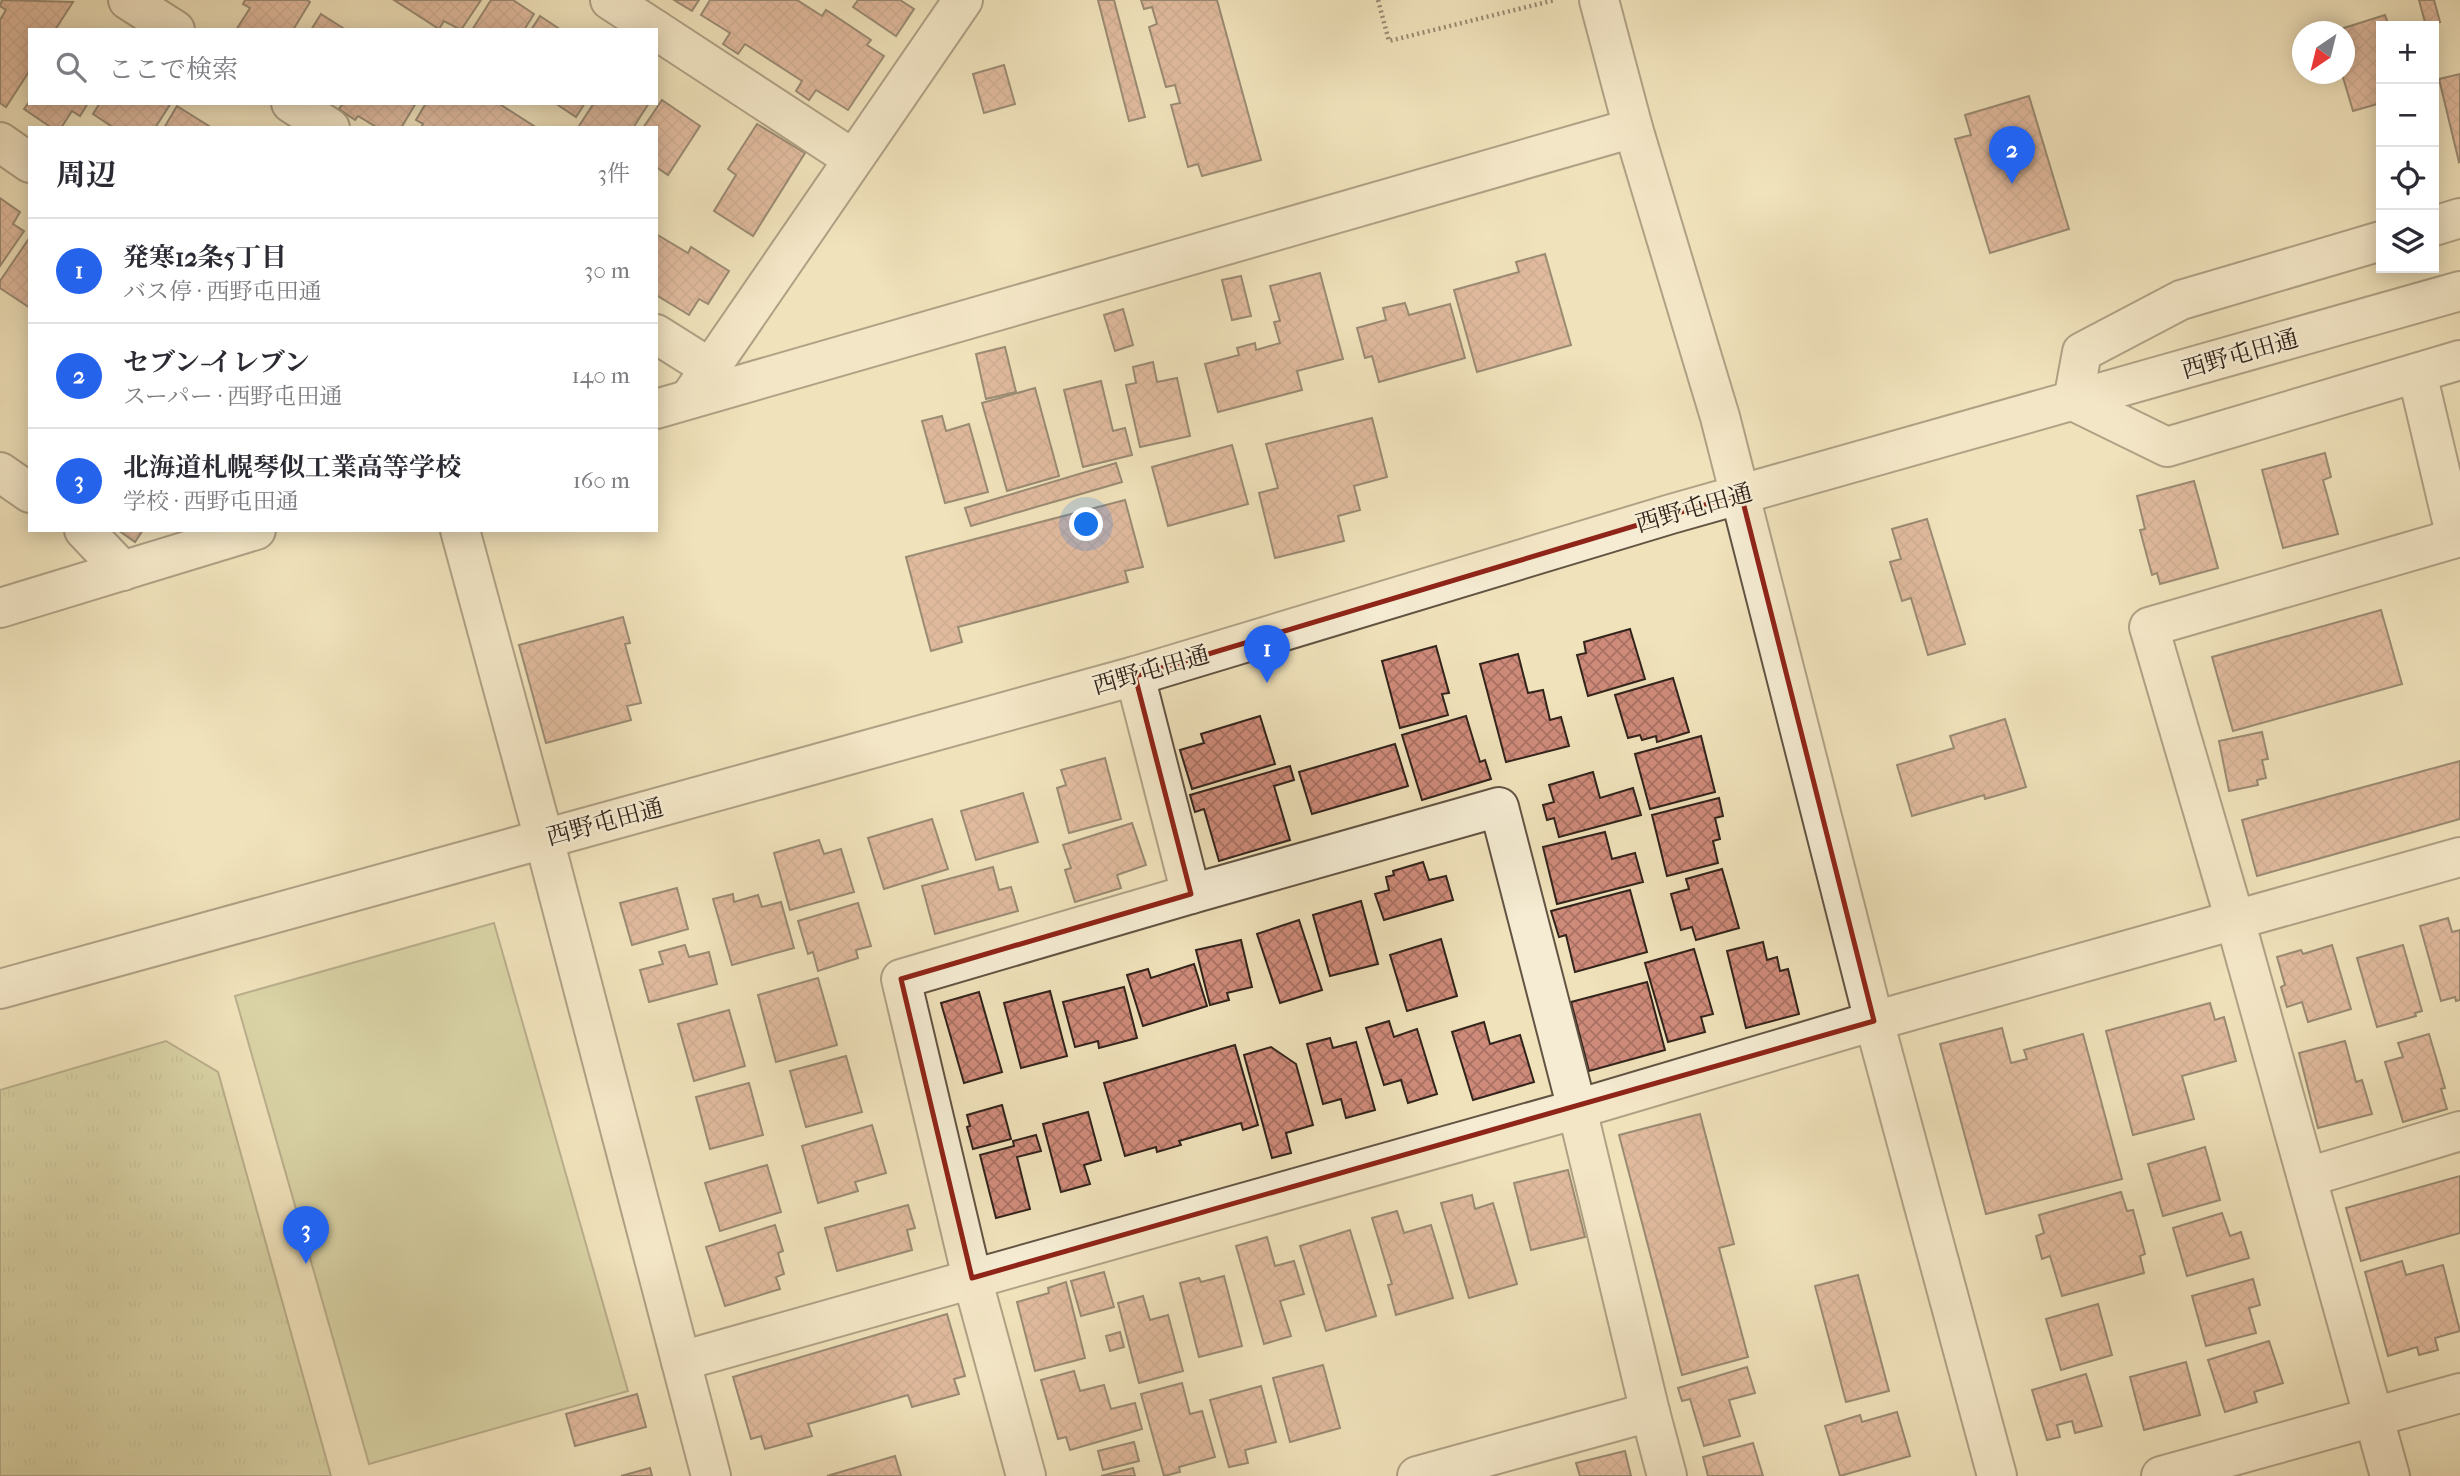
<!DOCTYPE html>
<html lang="ja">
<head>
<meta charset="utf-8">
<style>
	:root { --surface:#fff; --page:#f7f7f7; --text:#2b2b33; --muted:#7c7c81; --line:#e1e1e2; --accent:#2563eb }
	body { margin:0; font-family:"IM FELL French Canon","Noto Serif JP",serif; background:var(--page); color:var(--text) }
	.controls { position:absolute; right:21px; top:21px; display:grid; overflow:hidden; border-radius:0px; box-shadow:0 4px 18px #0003 }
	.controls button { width:63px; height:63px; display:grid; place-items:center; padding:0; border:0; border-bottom:2px solid var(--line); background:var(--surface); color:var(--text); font:35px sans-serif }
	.compass { position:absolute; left:2292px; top:21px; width:63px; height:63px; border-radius:50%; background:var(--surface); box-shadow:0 4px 18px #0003; rotate:215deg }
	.you { position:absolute; left:1087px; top:525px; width:24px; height:24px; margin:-18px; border:5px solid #fff; border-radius:50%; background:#1a73e8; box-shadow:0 0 0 10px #1a73e833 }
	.badge { display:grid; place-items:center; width:46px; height:46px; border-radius:50%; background:var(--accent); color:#fff; font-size:23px; font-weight:700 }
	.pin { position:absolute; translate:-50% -58px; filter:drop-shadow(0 2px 4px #0008) }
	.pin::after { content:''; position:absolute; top:37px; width:24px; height:21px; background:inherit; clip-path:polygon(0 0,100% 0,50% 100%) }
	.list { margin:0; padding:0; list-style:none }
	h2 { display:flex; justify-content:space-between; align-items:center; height:91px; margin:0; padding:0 28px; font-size:30px }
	h2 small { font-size:23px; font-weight:400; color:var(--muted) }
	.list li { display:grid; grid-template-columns:46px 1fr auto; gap:21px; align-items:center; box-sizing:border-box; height:105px; padding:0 28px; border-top:2px solid var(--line) }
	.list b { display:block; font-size:26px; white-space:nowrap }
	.list p { margin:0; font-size:23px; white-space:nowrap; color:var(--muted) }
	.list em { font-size:23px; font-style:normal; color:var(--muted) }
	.icon { flex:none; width:38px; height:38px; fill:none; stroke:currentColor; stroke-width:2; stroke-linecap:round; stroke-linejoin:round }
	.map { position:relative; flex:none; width:2460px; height:1476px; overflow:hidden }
	.search { position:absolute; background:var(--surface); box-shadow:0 4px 18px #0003; left:28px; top:28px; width:630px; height:77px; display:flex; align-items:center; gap:18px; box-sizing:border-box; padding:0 24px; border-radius:0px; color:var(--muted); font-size:26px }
	.panel { position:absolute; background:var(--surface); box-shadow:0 4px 18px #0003; left:28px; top:126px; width:630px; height:406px; border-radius:0px }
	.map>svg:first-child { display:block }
	.grass { fill:url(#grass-tufts); stroke:#787254; stroke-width:2 }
	.garden { fill:#bdc28d; stroke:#787254; stroke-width:2 }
	.building { fill:url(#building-cross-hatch); stroke:#32231b; stroke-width:2 }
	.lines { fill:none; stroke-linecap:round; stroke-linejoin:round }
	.minor-casing { stroke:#625343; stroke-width:42 }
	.path { stroke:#32231b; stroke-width:4.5; stroke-dasharray:2 3.5; stroke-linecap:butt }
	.minor { stroke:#f5ecd3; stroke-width:38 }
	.marked { fill:none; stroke:#8f2418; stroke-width:5; stroke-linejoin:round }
	.labels { text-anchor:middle; stroke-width:5; stroke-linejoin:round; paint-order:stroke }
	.street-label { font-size:24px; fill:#32231b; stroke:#f5ecd3 }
</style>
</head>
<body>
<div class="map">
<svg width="2460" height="1476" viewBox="0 0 2460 1476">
	<defs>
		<pattern id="grass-tufts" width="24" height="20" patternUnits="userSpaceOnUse" patternTransform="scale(1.75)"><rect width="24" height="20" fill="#bdc28d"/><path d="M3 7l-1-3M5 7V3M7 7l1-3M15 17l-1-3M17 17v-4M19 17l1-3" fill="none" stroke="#a3a679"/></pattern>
		<pattern id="building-cross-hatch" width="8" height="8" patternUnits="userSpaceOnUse" patternTransform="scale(1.75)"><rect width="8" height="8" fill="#cf8b7a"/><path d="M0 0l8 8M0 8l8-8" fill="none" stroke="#a97163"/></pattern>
	</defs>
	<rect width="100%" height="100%" fill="#f0e2bb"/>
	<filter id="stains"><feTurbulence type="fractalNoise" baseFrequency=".00286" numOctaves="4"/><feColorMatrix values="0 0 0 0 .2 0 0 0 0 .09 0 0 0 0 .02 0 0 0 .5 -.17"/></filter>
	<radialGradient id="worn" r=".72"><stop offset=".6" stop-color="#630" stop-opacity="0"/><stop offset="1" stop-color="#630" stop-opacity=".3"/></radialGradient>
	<polygon class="grass" points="166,1041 218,1072 331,1476 0,1476 0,1090"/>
	<polygon class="garden" points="494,923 628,1391 369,1464 235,996"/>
	<g class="building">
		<polygon points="2,0 73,2 55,30 30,30 30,70 6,107 0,103 0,20 6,10 0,6"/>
		<polygon points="245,0 307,0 310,2 293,30 236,30 250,8 243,4"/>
		<polygon points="394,0 481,0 461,30 444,21 439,29"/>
		<polygon points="491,0 513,0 534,14 524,30 472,30"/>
		<polygon points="674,0 699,0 692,11"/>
		<polygon points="710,0 797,0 822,16 826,10 871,40 867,45 884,56 848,110 816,90 809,100 796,91 802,81 745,44 738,54 723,44 730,33 701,15"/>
		<polygon points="858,0 900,0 914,9 896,36 853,7"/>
		<polygon points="1098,0 1114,0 1145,117 1129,121"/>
		<polygon points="1141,0 1217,0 1261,160 1202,176 1198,164 1188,167 1171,105 1180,103 1175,85 1166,87 1149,27 1157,24 1152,7 1144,9"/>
		<polygon points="2419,0 2434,0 2440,22 2426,26"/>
		<polygon points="321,14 346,30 311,30"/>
		<polygon points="2385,15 2389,26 2381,26 2381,103 2353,111 2342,74 2344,74 2344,32 2331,32"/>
		<polygon points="540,16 561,30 531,30"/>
		<polygon points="1004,65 1015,104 984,113 973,74"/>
		<polygon points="2460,74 2460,161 2459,162 2439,79"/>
		<polygon points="2029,96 2069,229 1990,253 1955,139 1971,135 1965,115"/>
		<polygon points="662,100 700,126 668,175 656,167 656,128 643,128"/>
		<polygon points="30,101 30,103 88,103 80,116 72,111 61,128 52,128 24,109"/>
		<polygon points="100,103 171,103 155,128 114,128 93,114"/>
		<polygon points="343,103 416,103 401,128 378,128 358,116 355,120 339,109"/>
		<polygon points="426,103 498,103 537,128 421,128 423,124 416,120"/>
		<polygon points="555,103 585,103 576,117"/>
		<polygon points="594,103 649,103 633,128 582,128 579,126"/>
		<polygon points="177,106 212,128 164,128"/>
		<polygon points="757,124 805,153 753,236 714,211 736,175 728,169"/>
		<polygon points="0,198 20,212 13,224 24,231 0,266"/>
		<polygon points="656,234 688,253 691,247 729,271 708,304 699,299 689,315 656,295"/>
		<polygon points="30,237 30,308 0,288 0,281"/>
		<polygon points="1545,254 1571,345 1477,372 1454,290 1519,272 1516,262"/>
		<polygon points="1320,273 1343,359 1297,371 1302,390 1218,412 1205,364 1239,355 1237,348 1255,343 1256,350 1280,343 1274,322 1280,321 1270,286"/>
		<polygon points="1241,276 1251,316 1232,320 1222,280"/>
		<polygon points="1405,303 1409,315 1450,304 1465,358 1379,382 1372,356 1365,358 1357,328 1386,320 1383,308"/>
		<polygon points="1123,309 1133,345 1115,351 1104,315"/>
		<polygon points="1005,347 1016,392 986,399 976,354"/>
		<polygon points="1153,362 1157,382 1177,378 1190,436 1140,447 1126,385 1136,383 1133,367"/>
		<polygon points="1101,381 1113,431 1125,428 1132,455 1083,467 1064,390"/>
		<polygon points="1035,388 1059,476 1007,491 982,403"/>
		<polygon points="942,416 946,431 969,424 988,492 945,503 922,421"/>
		<polygon points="1372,418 1387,477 1354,486 1360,510 1338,516 1344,541 1275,558 1259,493 1278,488 1266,444"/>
		<polygon points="1232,445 1248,504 1168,526 1152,467"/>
		<polygon points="2325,453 2331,477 2323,480 2338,534 2283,548 2262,470"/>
		<polygon points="1116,463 1122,482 971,526 965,508"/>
		<polygon points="2194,481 2218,568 2160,584 2157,573 2152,575 2140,530 2145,529 2137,496"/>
		<polygon points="1125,500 1143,567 1125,571 1128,582 958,627 962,642 931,651 906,557"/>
		<polygon points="1927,519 1965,644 1928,655 1911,598 1902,601 1890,562 1901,559 1892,529"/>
		<polygon points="118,530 143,530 135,542"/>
		<polygon points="2381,610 2402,684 2233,731 2212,657"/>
		<polygon points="623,617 630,643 625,644 641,703 627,706 631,720 546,743 519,645"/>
		<polygon points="1630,629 1645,679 1588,696 1577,655 1586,653 1584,642"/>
		<polygon points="1436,646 1449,693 1442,694 1448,715 1400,728 1382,661"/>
		<polygon points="1518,654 1528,693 1543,690 1550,720 1561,717 1569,746 1506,762 1480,664"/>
		<polygon points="1673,678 1689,732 1657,742 1656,736 1642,740 1640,735 1628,738 1615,695"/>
		<polygon points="1260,716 1275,764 1192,789 1180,750 1204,743 1201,734"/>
		<polygon points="1466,716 1480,762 1485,760 1491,779 1422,800 1402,735"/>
		<polygon points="2005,719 2026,787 1985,799 1984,795 1912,816 1897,765 1954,748 1950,736"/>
		<polygon points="2262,732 2268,759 2262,760 2266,778 2257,780 2258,785 2229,791 2219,741"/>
		<polygon points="1701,736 1715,792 1650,809 1635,754"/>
		<polygon points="1395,744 1408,786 1312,814 1299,772"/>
		<polygon points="1105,758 1121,819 1069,833 1057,788 1066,785 1061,770"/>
		<polygon points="2460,761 2460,819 2257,876 2242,820"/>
		<polygon points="1290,766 1294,780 1274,786 1290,840 1219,861 1204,809 1195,812 1190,795"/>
		<polygon points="1593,772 1600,798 1633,788 1641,815 1559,837 1554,818 1547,820 1543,805 1554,802 1549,785"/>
		<polygon points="1023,793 1038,842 976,860 961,811"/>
		<polygon points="1719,798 1723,816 1715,818 1720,839 1713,841 1718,863 1667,876 1652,815"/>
		<polygon points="932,819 948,869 884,889 868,838"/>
		<polygon points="1132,823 1146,865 1117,875 1121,888 1075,902 1065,870 1071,868 1063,845"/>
		<polygon points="1605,832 1612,859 1635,853 1643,882 1557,904 1543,847"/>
		<polygon points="819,840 824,854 841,849 854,892 790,910 774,853"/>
		<polygon points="1423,862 1429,880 1446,876 1453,900 1384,920 1375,894 1389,890 1386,877 1394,875 1393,871"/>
		<polygon points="993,867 999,890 1011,887 1018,911 935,934 922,886"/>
		<polygon points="1722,869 1739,928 1696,940 1692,927 1681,930 1671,894 1689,889 1686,879"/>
		<polygon points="677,888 688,929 632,945 620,903"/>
		<polygon points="1630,890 1647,952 1575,972 1566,935 1559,937 1551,911"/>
		<polygon points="733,894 734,902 758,895 762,907 781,902 794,948 732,965 713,899"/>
		<polygon points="1361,901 1378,964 1330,976 1313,915"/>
		<polygon points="858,903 871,946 856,950 858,958 818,971 813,952 808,954 798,921"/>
		<polygon points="2448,918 2452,932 2460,930 2460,1000 2456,1001 2455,997 2441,1001 2420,926"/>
		<polygon points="1299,920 1322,990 1280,1003 1257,934"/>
		<polygon points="1441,939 1457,996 1407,1011 1390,955"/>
		<polygon points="1241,940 1252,987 1227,993 1229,1000 1210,1005 1196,950"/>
		<polygon points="1763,942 1767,960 1777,957 1780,971 1788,969 1799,1014 1746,1028 1727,951"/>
		<polygon points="685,945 689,957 709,952 717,984 649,1002 640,970 663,964 659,952"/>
		<polygon points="2332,945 2351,1009 2308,1022 2302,1002 2287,1007 2281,987 2285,985 2277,957 2301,950 2303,954"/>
		<polygon points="2403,945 2422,1011 2415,1013 2416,1016 2377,1027 2357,958"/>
		<polygon points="1694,949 1713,1014 1701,1017 1705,1032 1668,1042 1645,963"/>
		<polygon points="1194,964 1207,1006 1143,1026 1127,975 1148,969 1151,978"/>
		<polygon points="818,978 837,1045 776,1062 758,995"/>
		<polygon points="1647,982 1665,1050 1589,1071 1571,1002"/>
		<polygon points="1124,987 1137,1038 1099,1048 1098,1041 1075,1047 1063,1002"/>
		<polygon points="1050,991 1067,1056 1021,1068 1004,1003"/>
		<polygon points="979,992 1002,1072 964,1083 941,1003"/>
		<polygon points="2210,1003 2215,1020 2224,1017 2236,1061 2182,1076 2194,1119 2133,1135 2106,1031"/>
		<polygon points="729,1010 745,1066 694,1081 678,1024"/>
		<polygon points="1389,1021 1394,1037 1417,1029 1437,1094 1408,1103 1401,1080 1384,1085 1366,1028"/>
		<polygon points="1484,1022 1490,1044 1520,1035 1534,1082 1473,1100 1452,1032"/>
		<polygon points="2002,1028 2011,1063 2027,1059 2024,1050 2083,1034 2122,1179 1986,1214 1940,1044"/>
		<polygon points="2429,1034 2445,1088 2441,1089 2447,1109 2403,1122 2385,1062 2403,1057 2398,1043"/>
		<polygon points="1330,1038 1333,1048 1356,1042 1375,1110 1346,1118 1341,1099 1323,1104 1307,1044"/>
		<polygon points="2345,1041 2356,1082 2362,1080 2372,1114 2318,1128 2299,1053"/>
		<polygon points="1235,1045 1258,1125 1243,1130 1241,1123 1179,1141 1181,1145 1157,1152 1156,1147 1125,1156 1104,1083"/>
		<polygon points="1271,1047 1296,1064 1313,1125 1286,1133 1291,1153 1272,1158 1244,1055"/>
		<polygon points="846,1056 862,1112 806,1127 790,1071"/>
		<polygon points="749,1083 763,1135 710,1149 696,1097"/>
		<polygon points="1002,1105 1011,1139 973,1149 967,1127 970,1126 967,1115"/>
		<polygon points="1088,1112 1101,1160 1084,1165 1090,1184 1061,1192 1043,1124"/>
		<polygon points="1700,1114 1734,1244 1719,1248 1748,1357 1682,1375 1619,1135"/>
		<polygon points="872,1125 886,1173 855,1182 858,1191 818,1203 802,1146"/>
		<polygon points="1036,1135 1041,1151 1017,1157 1030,1209 996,1218 980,1155 1014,1146 1013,1141"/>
		<polygon points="2205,1147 2220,1200 2163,1216 2148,1164"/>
		<polygon points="767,1165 781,1212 720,1231 705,1183"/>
		<polygon points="1568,1170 1585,1237 1531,1250 1514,1183"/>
		<polygon points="2460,1176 2460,1233 2361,1261 2346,1208"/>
		<polygon points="2121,1192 2127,1211 2133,1210 2145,1254 2140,1256 2144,1273 2062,1296 2050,1256 2042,1259 2036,1236 2044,1233 2039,1215"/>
		<polygon points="1472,1195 1475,1209 1493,1203 1517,1284 1469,1298 1441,1203"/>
		<polygon points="908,1205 915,1228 907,1230 912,1250 837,1271 825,1228"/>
		<polygon points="1397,1211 1404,1233 1431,1225 1453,1298 1396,1315 1388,1285 1392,1284 1372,1218"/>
		<polygon points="2222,1213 2230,1236 2241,1232 2249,1258 2187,1276 2173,1228"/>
		<polygon points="775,1225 783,1251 778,1253 784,1274 776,1277 780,1289 725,1306 706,1247"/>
		<polygon points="1350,1230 1376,1316 1326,1331 1300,1246"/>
		<polygon points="1267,1237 1275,1266 1294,1261 1304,1294 1280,1301 1291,1336 1264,1344 1236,1246"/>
		<polygon points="2402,1261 2406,1275 2443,1265 2460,1331 2435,1338 2438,1350 2419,1355 2417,1347 2388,1356 2365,1272"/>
		<polygon points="1104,1272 1114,1307 1081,1316 1071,1281"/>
		<polygon points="1858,1275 1889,1391 1846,1402 1815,1286"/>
		<polygon points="1224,1276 1242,1346 1199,1357 1180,1283 1199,1278 1201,1282"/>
		<polygon points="2253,1279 2260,1305 2249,1308 2256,1333 2206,1346 2192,1296"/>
		<polygon points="1066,1282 1085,1358 1035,1371 1017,1302 1049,1293 1048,1288"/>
		<polygon points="1143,1296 1150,1320 1168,1315 1183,1371 1139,1383 1118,1303"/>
		<polygon points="2098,1304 2112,1355 2061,1370 2046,1319"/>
		<polygon points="947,1314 965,1376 954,1379 959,1394 912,1407 908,1395 808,1424 812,1436 765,1449 761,1436 751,1439 733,1377"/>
		<polygon points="1120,1332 1124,1347 1110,1351 1106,1336"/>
		<polygon points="2269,1341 2283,1383 2254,1392 2257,1402 2225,1412 2208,1360"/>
		<polygon points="2186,1362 2200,1415 2144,1430 2130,1377"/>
		<polygon points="1323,1365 1340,1428 1290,1442 1273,1378"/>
		<polygon points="1747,1367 1755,1393 1729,1400 1740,1436 1704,1446 1690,1399 1682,1401 1678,1388"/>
		<polygon points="1074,1371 1080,1391 1104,1385 1111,1409 1135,1403 1142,1429 1070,1450 1066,1437 1058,1439 1041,1380"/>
		<polygon points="2086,1374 2102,1426 2075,1433 2072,1421 2057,1425 2060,1437 2047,1440 2032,1390"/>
		<polygon points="1182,1383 1190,1414 1202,1411 1215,1457 1179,1467 1180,1472 1164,1476 1141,1394"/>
		<polygon points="1261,1386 1276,1442 1245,1450 1248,1463 1229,1467 1210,1400"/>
		<polygon points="637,1394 646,1427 575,1446 566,1414"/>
		<polygon points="1897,1412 1910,1456 1840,1476 1825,1426 1860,1415 1862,1422"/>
		<polygon points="1134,1442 1139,1461 1103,1470 1098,1451"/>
		<polygon points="1753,1443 1763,1476 1708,1476 1703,1457"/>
		<polygon points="1625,1451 1631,1476 1580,1476 1576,1463"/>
		<polygon points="895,1456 901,1476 827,1476"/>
		<polygon points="650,1468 652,1476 621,1476"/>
		<polygon points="1133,1468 1135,1476 1101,1476"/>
	</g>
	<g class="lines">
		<defs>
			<g id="minor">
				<polyline points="128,0 175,30"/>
				<polyline points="610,0 656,30"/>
				<polyline points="1599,0 1633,128 1720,417 1874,1021 1997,1476"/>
				<polyline points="656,30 853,159"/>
				<polyline points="291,103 330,128"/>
				<polyline points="0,142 30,163"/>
				<polyline points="2434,226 2460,218"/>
				<polyline points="2381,241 2181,300 2082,352 2073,401 2167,447 2460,360"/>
				<polyline points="656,334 710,368"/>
				<polyline points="2417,373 2456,538"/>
				<polyline points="689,399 963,0"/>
				<polyline points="656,409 1633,128"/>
				<polyline points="0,472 30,493"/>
				<polyline points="84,530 123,571"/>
				<polyline points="460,530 544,839 711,1476"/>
				<polyline points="0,608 256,530"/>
				<polyline points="1135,676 1191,894"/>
				<polyline points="0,989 1135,676 1671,514 2460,291"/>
				<polyline points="2308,1177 2460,1131"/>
				<polyline points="681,1361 1577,1109 1874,1021 2460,857"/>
				<polyline points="1026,1476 972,1278 901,979 1191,894 1499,807 1577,1109 1650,1412 1667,1476"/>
				<polyline points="1417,1476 1650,1412"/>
				<polyline points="2161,1476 2460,1393"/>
				<polyline points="2390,1476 2235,920 2149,627 2460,537"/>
			</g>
		</defs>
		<use href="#minor" class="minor-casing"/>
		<polyline class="path" points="1378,0 1389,41 1555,0"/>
		<use href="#minor" class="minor"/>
	</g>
	<path d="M0 0H2460V1476H0ZM1741,494l133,527 -902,257 -71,-299 290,-85 -56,-218z" fill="#f0e2bb" fill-opacity=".55" fill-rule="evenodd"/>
	<path class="marked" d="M1741,494l133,527 -902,257 -71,-299 290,-85 -56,-218z"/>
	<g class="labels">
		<g class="street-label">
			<text transform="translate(2240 354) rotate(-16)" y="8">西野屯田通</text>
			<text transform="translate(1694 508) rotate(-16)" y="8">西野屯田通</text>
			<text transform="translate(1151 670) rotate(-16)" y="8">西野屯田通</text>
			<text transform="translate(605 822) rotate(-15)" y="8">西野屯田通</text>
		</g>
	</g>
	<rect width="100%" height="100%" filter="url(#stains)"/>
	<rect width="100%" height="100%" fill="url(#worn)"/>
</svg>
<div class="controls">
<button>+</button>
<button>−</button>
<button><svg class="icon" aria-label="locate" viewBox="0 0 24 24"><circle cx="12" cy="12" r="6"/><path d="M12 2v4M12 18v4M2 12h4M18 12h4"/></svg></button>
<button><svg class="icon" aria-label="layers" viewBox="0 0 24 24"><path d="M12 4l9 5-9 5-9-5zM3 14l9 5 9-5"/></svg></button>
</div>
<svg class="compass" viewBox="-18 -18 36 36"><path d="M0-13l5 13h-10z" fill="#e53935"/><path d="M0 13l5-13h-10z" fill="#7c7c81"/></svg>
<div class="you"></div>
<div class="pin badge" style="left:1267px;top:683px">1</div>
<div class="pin badge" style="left:2012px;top:184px">2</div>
<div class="pin badge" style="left:306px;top:1264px">3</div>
<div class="search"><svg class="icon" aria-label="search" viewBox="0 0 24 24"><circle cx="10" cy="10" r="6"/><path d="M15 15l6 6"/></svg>ここで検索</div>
<section class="panel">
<h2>周辺<small>3件</small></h2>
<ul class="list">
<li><span class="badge">1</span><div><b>発寒12条5丁目</b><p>バス停 · 西野屯田通</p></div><em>30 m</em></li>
<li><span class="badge">2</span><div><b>セブン-イレブン</b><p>スーパー · 西野屯田通</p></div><em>140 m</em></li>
<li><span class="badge">3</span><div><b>北海道札幌琴似工業高等学校</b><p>学校 · 西野屯田通</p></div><em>160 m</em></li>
</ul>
</section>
</div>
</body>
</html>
